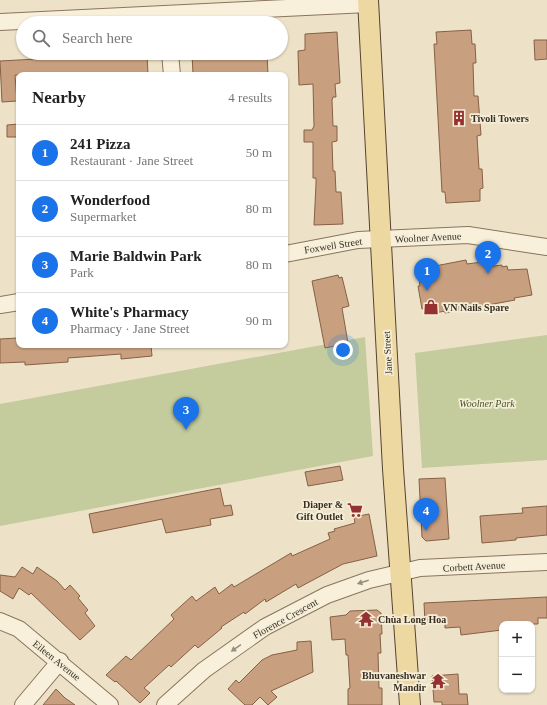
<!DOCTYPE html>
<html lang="en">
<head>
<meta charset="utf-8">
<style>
	:root { --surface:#fff; --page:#f2f2f2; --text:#222; --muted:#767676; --line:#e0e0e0; --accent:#1a73e8 }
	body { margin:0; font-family:Georgia,serif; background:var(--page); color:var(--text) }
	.controls { position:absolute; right:12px; bottom:12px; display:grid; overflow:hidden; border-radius:8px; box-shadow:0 1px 3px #0004 }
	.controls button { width:36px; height:36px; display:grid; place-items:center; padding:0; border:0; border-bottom:1px solid var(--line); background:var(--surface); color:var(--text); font:20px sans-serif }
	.you { position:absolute; left:343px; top:350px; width:14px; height:14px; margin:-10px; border:3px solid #fff; border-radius:50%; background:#1a73e8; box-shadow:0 0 0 6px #1a73e833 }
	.badge { display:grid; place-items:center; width:26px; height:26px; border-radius:50%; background:var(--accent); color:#fff; font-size:13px; font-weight:700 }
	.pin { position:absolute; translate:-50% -33px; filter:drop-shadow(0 1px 2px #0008) }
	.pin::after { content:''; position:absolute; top:21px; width:14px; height:12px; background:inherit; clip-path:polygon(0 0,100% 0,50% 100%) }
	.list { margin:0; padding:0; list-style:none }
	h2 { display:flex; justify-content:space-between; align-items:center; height:52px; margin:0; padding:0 16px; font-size:17px }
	h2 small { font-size:13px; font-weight:400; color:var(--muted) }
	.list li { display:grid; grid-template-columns:26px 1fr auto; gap:12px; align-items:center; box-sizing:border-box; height:56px; padding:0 16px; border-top:1px solid var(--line) }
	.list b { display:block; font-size:15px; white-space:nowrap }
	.list p { margin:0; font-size:13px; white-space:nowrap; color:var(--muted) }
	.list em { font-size:13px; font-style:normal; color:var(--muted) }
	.icon { flex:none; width:22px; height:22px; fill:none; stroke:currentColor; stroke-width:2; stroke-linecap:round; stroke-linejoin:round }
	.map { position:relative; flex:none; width:547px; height:705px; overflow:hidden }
	.search { position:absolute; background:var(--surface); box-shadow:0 1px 3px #0004; left:16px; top:16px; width:272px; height:44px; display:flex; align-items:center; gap:10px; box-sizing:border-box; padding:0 14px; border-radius:22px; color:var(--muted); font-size:15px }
	.panel { position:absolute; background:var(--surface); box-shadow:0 1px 3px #0004; left:16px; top:72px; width:272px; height:276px; border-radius:8px }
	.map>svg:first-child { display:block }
	.green { fill:#c4cb9c }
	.building { fill:#c9a07f; stroke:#866044 }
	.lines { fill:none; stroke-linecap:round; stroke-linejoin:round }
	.minor-casing { stroke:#88755d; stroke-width:18 }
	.major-casing { stroke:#564331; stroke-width:22 }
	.minor { stroke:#f8f0db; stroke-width:16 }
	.major { stroke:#eed8a2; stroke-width:20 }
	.oneway { fill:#988e7e }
	.labels { text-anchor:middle; stroke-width:3.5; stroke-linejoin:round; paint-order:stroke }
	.poi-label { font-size:10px; font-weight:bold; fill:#392d20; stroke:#f4edd7; text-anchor:start }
	.street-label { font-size:10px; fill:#392d20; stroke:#f4edd7 }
	.park-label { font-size:10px; font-style:italic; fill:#485528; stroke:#f4edd7 }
</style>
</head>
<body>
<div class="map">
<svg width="547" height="705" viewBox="0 0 547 705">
	<rect width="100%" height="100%" fill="#ede2c8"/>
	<g class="green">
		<polygon points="547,335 547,460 422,468 415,353"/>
		<polygon points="365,337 373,456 0,526 0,404"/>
	</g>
	<g class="building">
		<polygon points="471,30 472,44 475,44 476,63 473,63 474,96 478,96 481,135 477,136 479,169 482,169 483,188 480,189 480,201 446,203 445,192 442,192 434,44 437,44 436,32"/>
		<polygon points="337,32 340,83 335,84 336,97 333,97 332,100 333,126 337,126 337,141 332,142 333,171 335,171 336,192 341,192 343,224 314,225 316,184 316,178 313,178 313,142 304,142 304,130 312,130 314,126 313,84 299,85 298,51 305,50 305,34"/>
		<polygon points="534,40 547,40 547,59 535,60"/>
		<polygon points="147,53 148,75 15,75 17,101 2,102 0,61"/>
		<polygon points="192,53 267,53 268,75 193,75"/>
		<polygon points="19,124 19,137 7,137 7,125"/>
		<polygon points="466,260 467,264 482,262 482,264 487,263 487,267 502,265 502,267 507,266 508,270 527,269 532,295 514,298 515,300 445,313 445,311 425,315 424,308 422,309 418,286 420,286 419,279 432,277 430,267"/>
		<polygon points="338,275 339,278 342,277 349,306 342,308 348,343 325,348 312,281"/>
		<polygon points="18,338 19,345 151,345 152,356 121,359 121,354 68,358 68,362 25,365 25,362 0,363 0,339"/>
		<polygon points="340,466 343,480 308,486 305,472"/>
		<polygon points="445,478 449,539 426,541 422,537 419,479"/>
		<polygon points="220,488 224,506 231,505 233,515 210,519 211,525 166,533 162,519 93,533 89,514"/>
		<polygon points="547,506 547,535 516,538 516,540 482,543 480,516 523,513 522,508"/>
		<polygon points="369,514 377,556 343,564 298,588 296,584 266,602 265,599 245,614 244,612 221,627 222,628 198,648 195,645 171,667 169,665 144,688 150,693 140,703 116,681 115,682 106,675 126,656 131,660 174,619 171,615 192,596 196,601 215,587 219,594 232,584 234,587 291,553 292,556 330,539 328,533 335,531 334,529 355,523 354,517"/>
		<polygon points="22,567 33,574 37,567 57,581 65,590 70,585 80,596 78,598 88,610 85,613 95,626 80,640 31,593 29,595 19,588 13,599 0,591 0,575 15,577"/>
		<polygon points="547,597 547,618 538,618 538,624 502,624 502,630 461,635 460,627 445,628 445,621 425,623 424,603"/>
		<polygon points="377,610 381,613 382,634 380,634 381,653 378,653 379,688 382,688 382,705 348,705 348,689 350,688 348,655 346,655 345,639 332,640 330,617 346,615 350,611"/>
		<polygon points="311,641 313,672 271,691 277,697 268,705 260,697 252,705 245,705 228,689 236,680 239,683 262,660 272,655 297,650 297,642"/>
		<polygon points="458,674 459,694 467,694 468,705 442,705 442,702 434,702 432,676"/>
		<polygon points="56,689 65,698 75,705 43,705"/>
	</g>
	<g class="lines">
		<defs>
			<g id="minor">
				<polyline points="0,22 368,4"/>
				<polyline points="170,53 172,75"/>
				<polyline points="285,254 358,240 468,235 547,247"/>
				<polyline points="0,305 19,302"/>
				<polyline points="0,621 19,629 110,705"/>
				<polyline points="23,705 60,661"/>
				<polyline points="165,705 204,670 265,627 327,595 369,580 420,568 547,562"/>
			</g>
			<polyline id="major" points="368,0 393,469 410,705"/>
		</defs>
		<use href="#minor" class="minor-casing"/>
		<use href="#major" class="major-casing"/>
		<use href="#minor" class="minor"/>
		<use href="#major" class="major"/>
	</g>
	<defs><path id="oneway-solid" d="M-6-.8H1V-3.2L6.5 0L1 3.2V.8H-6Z"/></defs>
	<g class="oneway">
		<use href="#oneway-solid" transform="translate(363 582) rotate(162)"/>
		<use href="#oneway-solid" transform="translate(236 648) rotate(145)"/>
	</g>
	<defs>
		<symbol id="building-bare" viewBox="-9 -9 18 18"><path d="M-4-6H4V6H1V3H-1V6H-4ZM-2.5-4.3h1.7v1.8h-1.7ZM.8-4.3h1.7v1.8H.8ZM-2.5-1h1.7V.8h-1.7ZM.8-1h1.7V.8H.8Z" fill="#953130" stroke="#f4edd7" stroke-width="2.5" paint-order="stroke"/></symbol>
		<symbol id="shop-bare" viewBox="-9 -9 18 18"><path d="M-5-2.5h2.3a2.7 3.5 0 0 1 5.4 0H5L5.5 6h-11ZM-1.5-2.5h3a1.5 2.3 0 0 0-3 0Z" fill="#953130" stroke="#f4edd7" stroke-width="2.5" paint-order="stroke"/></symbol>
		<symbol id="supermarket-bare" viewBox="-9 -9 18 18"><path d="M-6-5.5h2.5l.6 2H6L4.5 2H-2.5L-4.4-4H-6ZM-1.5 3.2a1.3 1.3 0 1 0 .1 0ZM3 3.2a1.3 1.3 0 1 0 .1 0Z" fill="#953130" stroke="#f4edd7" stroke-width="2.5" paint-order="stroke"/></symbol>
		<symbol id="temple-bare" viewBox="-9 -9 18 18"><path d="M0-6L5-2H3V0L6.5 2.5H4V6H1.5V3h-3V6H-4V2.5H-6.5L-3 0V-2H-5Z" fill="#953130" stroke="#f4edd7" stroke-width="2.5" paint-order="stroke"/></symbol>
	</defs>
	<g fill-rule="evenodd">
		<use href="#building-bare" x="448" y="107" width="22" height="22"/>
		<use href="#shop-bare" x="420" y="296" width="22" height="22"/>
		<use href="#supermarket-bare" x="344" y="499" width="22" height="22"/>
		<use href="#temple-bare" x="355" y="608" width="22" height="22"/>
		<use href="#temple-bare" x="427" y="670" width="22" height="22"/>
	</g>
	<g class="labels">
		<g class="poi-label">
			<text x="471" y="122">Tivoli Towers</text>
			<text x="443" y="311">VN Nails Spare</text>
			<text x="343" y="508" text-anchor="end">Diaper &amp;<tspan x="343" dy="12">Gift Outlet</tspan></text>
			<text x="378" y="623">Chùa Long Hoa</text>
			<text x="426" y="679" text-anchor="end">Bhuvaneshwar<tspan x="426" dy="12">Mandir</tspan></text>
		</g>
		<g class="street-label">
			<text transform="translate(428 237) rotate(-3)" y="4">Woolner Avenue</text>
			<text transform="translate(333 245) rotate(-9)" y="4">Foxwell Street</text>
			<text transform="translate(387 353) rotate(-93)" y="4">Jane Street</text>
			<text transform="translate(474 566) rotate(-3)" y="4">Corbett Avenue</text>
			<text transform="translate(285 618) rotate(-29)" y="4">Florence Crescent</text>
			<text transform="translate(57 660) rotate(39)" y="4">Eileen Avenue</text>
		</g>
		<g class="park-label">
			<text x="487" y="407">Woolner Park</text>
		</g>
	</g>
</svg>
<div class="controls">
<button>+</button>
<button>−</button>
</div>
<div class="you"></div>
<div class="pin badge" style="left:427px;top:291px">1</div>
<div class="pin badge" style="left:488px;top:274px">2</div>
<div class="pin badge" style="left:186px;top:430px">3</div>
<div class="pin badge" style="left:426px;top:531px">4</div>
<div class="search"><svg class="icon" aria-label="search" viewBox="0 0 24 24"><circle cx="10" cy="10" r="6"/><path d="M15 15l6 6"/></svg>Search here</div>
<section class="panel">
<h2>Nearby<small>4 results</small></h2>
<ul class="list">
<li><span class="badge">1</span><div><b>241 Pizza</b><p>Restaurant · Jane Street</p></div><em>50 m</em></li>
<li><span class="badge">2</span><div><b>Wonderfood</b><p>Supermarket</p></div><em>80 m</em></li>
<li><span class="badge">3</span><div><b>Marie Baldwin Park</b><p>Park</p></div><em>80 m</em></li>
<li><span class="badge">4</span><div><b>White's Pharmacy</b><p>Pharmacy · Jane Street</p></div><em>90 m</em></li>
</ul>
</section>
</div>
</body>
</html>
